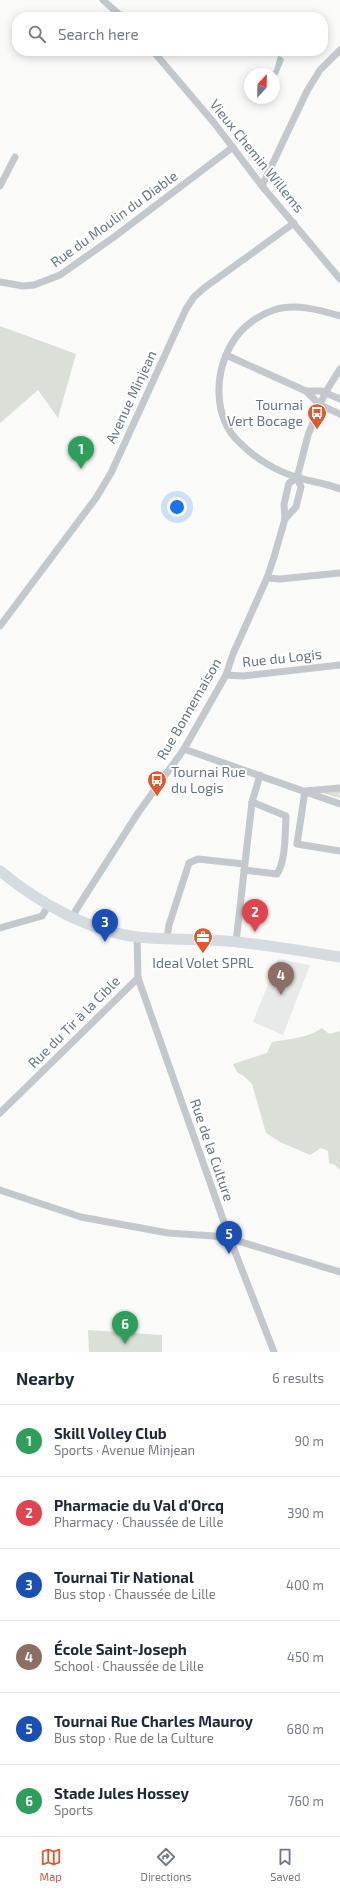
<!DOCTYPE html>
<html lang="en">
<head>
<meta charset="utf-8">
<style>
	:root { --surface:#fff; --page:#f2f2f3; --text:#1f2937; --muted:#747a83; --line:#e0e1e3; --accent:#e4572e }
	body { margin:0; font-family:"Exo 2",sans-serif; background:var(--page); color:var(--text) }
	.compass { position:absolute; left:244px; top:68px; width:36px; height:36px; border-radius:50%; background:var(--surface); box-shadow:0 2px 10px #0003; rotate:22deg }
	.you { position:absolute; left:177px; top:507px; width:14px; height:14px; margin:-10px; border:3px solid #fff; border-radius:50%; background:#1a73e8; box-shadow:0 0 0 6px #1a73e833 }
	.badge { display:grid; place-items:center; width:26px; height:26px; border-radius:50%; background:var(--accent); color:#fff; font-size:13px; font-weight:700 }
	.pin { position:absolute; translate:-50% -33px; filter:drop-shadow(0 1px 2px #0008) }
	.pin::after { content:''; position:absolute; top:21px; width:14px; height:12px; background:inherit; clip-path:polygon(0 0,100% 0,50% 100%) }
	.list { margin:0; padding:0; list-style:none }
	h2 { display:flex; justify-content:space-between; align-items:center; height:52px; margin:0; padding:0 16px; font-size:17px }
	h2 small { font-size:13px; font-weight:400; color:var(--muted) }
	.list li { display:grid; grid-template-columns:26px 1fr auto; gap:12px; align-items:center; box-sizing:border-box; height:72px; padding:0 16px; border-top:1px solid var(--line) }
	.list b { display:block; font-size:15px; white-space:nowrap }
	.list p { margin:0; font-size:13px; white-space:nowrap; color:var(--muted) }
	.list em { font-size:13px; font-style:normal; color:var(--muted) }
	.icon { flex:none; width:22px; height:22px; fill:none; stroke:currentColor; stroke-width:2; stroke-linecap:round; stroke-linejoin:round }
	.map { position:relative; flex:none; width:340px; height:1352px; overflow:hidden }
	.search { position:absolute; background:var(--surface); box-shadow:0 2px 10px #0003; left:12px; right:12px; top:12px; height:44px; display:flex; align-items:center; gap:10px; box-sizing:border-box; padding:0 14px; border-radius:16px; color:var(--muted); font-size:15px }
	.sheet { height:484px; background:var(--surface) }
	nav { display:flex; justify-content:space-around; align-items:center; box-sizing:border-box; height:56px; border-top:1px solid var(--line); background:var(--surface); font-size:11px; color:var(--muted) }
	nav a { display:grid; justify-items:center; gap:2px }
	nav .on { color:var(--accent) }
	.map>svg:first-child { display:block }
	.built { fill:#e8e9e9 }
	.green { fill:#dadfd7 }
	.water { fill:#bbc7cb }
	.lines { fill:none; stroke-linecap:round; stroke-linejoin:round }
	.minor { stroke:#c3c8cc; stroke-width:7 }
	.primary { stroke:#d6dbdf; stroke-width:11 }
	.labels { text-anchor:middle; stroke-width:4; stroke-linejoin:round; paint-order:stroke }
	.street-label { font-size:14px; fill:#657683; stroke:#fff }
	.poi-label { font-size:14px; fill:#657683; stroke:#fff; text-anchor:end }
</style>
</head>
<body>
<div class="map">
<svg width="340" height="1352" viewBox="0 0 340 1352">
	<rect width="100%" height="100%" fill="#fafaf8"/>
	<polygon class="built" points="278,959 310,965 283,1035 253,1022"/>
	<g class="green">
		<polygon points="0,326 76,354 58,418 38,390 0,423"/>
		<polygon points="340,791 339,798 320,792"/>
		<path d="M322,1028l7,6 11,-3v139l-5,-5 -6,-2 -1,-12 -7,-3 -11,7 -30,-13 -14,-9 -14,-49 -7,-7 -8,-5 -4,-8 34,-11 5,-11c15,-3 37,-4 50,-14z"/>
		<polygon points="88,1330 162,1335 162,1352 89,1352"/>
	</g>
	<polygon class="water" points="278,56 282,57 284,60 278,74 274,78 274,74 271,74 274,70"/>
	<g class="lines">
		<g class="minor">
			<polyline points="103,0 122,17"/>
			<polyline points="153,51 215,124 262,186 340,279"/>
			<polyline points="0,186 15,157"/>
			<polyline points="262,186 307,91 320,70 340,50"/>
			<polyline points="0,282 23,286 34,285 60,275 114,237 233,147"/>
			<path d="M340,316c-20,-6 -45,-13 -66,-6 -15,5 -31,16 -40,30 -20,31 -22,77 6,103 15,15 36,28 56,34 15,5 30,6 44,12"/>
			<polyline points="226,355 306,391"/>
			<polyline points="340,399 321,391 306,391 320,405 340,414"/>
			<polyline points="285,519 296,507 301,487 297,478 308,435 325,393 340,369"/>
			<polyline points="267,578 280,579 340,573"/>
			<polyline points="0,626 96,498 111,473 186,309 194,297 204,288 294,223"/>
			<polyline points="226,675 243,676 340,665"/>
			<polyline points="184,749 340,804"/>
			<polyline points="340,788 305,791 297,844 340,851"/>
			<path d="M244,870l33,4c9,-13 8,-42 9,-58l-34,-14"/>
			<polyline points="73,917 76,910 138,813 184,749 226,675 233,654 267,578 274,557 285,519 284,504 289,483 297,478"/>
			<polyline points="0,928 42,916 49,905"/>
			<polyline points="137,936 138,978 230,1239 274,1352"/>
			<polyline points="167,938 169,925 189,863 198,859 244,864"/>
			<polyline points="236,942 252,802 260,775"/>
			<polyline points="0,1113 138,978"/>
			<polyline points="0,1190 81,1217 168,1233 214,1236 238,1241 340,1272"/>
		</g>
		<path class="primary" d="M0,871c39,32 88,60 138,66 29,3 59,2 88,4 38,3 76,10 114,16"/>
	</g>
	<defs>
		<symbol id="bus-pin" viewBox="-11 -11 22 30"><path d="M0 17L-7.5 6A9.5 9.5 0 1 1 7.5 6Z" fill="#e4572e" stroke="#fff"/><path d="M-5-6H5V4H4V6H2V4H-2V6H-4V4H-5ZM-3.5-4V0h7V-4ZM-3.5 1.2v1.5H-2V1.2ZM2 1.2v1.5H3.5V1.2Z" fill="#fff"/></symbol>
		<symbol id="office-pin" viewBox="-11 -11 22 30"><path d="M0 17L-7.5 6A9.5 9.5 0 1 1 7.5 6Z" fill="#e4572e" stroke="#fff"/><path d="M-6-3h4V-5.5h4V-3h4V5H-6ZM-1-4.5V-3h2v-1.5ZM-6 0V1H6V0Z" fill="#fff"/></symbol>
	</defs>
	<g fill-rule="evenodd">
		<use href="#bus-pin" x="306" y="402" width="22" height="30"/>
		<use href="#bus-pin" x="146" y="769" width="22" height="30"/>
		<use href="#office-pin" x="192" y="926" width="22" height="30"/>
	</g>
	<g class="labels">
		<g class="street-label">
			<text transform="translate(257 156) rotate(51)" y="5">Vieux Chemin Willems</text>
			<text transform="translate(114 219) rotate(-36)" y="5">Rue du Moulin du Diable</text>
			<text transform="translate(131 397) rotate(-65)" y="5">Avenue Minjean</text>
			<text transform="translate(282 658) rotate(-6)" y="5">Rue du Logis</text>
			<text transform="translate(189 709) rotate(-60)" y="5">Rue Bonnemaison</text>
			<text transform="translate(74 1022) rotate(-45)" y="5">Rue du Tir à la Cible</text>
			<text transform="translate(212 1150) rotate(71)" y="5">Rue de la Culture</text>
		</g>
		<g class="poi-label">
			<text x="303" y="410">Tournai<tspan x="303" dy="16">Vert Bocage</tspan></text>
			<text x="171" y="777" text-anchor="start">Tournai Rue<tspan x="171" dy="16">du Logis</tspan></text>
			<text x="203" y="968" text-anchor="middle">Ideal Volet SPRL</text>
		</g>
	</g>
</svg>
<svg class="compass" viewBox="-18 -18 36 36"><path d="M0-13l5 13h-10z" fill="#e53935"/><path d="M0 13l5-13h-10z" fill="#747a83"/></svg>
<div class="you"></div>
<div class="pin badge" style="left:81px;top:469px;background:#2e9e5b">1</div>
<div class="pin badge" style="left:255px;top:932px;background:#e0444e">2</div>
<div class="pin badge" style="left:105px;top:942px;background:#1a4fb4">3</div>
<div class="pin badge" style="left:281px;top:995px;background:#8d6e63">4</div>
<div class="pin badge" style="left:229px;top:1254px;background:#1a4fb4">5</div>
<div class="pin badge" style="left:125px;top:1344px;background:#2e9e5b">6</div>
<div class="search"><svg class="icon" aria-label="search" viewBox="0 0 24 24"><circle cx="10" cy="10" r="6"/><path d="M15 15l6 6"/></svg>Search here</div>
</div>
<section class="sheet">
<h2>Nearby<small>6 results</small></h2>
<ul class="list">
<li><span class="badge" style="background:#2e9e5b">1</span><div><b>Skill Volley Club</b><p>Sports · Avenue Minjean</p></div><em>90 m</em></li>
<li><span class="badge" style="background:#e0444e">2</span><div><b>Pharmacie du Val d'Orcq</b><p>Pharmacy · Chaussée de Lille</p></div><em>390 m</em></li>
<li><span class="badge" style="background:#1a4fb4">3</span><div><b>Tournai Tir National</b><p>Bus stop · Chaussée de Lille</p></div><em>400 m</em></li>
<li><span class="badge" style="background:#8d6e63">4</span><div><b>École Saint-Joseph</b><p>School · Chaussée de Lille</p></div><em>450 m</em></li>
<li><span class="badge" style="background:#1a4fb4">5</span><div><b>Tournai Rue Charles Mauroy</b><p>Bus stop · Rue de la Culture</p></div><em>680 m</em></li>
<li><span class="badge" style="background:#2e9e5b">6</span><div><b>Stade Jules Hossey</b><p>Sports</p></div><em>760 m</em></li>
</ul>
</section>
<nav>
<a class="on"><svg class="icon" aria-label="map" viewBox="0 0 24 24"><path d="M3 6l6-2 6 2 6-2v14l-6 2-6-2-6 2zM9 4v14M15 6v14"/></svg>Map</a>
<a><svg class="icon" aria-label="directions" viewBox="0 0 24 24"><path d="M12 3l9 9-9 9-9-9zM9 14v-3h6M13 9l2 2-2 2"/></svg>Directions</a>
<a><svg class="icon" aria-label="saved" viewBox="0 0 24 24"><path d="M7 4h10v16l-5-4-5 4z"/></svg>Saved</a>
</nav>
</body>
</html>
